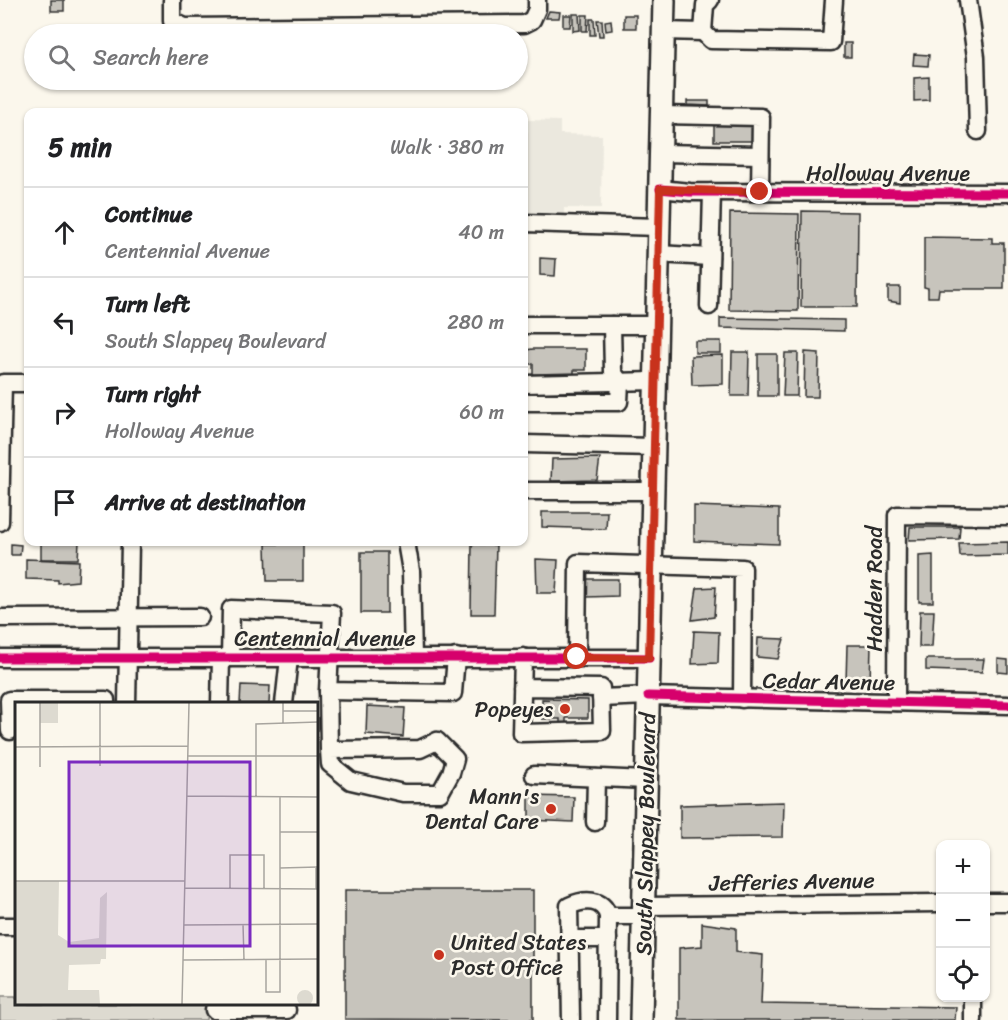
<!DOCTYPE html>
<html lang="en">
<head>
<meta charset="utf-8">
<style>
	:root { --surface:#fff; --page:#f6f6f6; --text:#202124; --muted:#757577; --line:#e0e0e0 }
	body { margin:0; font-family:Sriracha,sans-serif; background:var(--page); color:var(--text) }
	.controls { position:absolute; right:18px; bottom:18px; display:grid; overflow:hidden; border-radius:12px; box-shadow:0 2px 4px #0004 }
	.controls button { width:54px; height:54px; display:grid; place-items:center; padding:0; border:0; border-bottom:2px solid var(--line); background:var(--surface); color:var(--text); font:30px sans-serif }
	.stop { position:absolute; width:18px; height:18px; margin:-14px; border:4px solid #c8321e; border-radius:50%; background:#fff }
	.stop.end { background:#c8321e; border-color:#fff; box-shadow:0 2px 6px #0008 }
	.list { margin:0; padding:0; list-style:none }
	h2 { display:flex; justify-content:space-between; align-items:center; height:78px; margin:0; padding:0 24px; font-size:26px }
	h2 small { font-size:20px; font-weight:400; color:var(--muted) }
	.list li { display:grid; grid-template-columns:39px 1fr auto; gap:18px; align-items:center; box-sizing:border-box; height:90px; padding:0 24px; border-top:2px solid var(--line) }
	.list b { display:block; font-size:22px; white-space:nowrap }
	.list p { margin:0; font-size:20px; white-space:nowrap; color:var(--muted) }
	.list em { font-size:20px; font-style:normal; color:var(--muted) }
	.icon { flex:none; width:33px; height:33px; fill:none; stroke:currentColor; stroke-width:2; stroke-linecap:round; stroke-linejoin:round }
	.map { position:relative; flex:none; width:1008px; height:1020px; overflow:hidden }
	.search { position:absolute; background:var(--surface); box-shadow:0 2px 4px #0004; left:24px; top:24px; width:504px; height:66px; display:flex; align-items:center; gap:15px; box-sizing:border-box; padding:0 21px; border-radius:33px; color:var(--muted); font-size:22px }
	.panel { position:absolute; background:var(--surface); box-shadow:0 2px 4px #0004; left:24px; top:108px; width:504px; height:438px; border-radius:12px }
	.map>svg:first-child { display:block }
	.built { fill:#ebe8de }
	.green { fill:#dddad0; stroke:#84827e; stroke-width:1.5 }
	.building { fill:#c7c4bc; stroke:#2b2b2b; stroke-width:1.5 }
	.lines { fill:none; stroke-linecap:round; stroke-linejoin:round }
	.minor-casing { stroke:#2b2b2b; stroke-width:21 }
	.major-casing { stroke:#2b2b2b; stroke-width:26 }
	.minor { stroke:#fbf7ec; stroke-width:16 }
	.major { stroke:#fbf7ec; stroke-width:21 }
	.cycleway-casing { stroke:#fbf7ec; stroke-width:13 }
	.cycleway { stroke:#d6006c; stroke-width:9 }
	.route { stroke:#c8321e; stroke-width:8 }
	.poi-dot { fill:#c8321e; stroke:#fbf7ec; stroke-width:2 }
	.labels { text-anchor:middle; stroke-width:5; stroke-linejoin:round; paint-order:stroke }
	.street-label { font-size:22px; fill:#2b2b2b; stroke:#fbf7ec }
	.poi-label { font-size:22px; fill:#2b2b2b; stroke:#fbf7ec; text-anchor:end }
	.inset-road { fill:none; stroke:#a8a59f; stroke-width:1.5 }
	.view { fill:#7b2cbf; fill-opacity:0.15; stroke:#7b2cbf; stroke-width:3 }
	.inset-edge { fill:none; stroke:#2b2b2b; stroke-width:3 }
</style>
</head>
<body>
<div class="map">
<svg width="1008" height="1020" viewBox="0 0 1008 1020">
	<rect width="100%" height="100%" fill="#fbf7ec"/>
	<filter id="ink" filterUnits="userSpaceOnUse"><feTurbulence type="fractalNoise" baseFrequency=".0167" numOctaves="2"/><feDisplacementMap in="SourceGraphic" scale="12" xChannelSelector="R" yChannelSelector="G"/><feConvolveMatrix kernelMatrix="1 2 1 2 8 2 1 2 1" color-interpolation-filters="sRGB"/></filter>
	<g filter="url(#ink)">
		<polygon class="built" points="528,120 560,121 560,134 602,135 601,208 564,208 564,218 524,217 524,132 528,132"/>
		<polygon class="green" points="0,997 16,997 16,1004 207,1004 206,1020 0,1020"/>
		<g class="building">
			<rect x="51" y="0" width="13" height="11"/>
			<polygon points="549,11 560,12 559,18 546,18"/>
			<polygon points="573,14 579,14 580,30 573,31"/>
			<polygon points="563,15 571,15 570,27 563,27"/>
			<polygon points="582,15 588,15 587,31 582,31"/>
			<rect x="624" y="15" width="12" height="13"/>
			<polygon points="590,19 594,19 595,35 590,35"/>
			<polygon points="597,20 602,20 603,36 599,36"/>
			<polygon points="611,20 612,30 606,31 605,21"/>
			<rect x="844" y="43" width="7" height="14"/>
			<polygon points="914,54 929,55 928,66 913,65"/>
			<polygon points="929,77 929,100 914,101 914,78"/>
			<polygon points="687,101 709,101 709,106 687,105"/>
			<rect x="714" y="125" width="39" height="16"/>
			<polygon points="802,211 858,212 857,307 801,307"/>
			<polygon points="730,213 799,214 798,311 729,310"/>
			<polygon points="924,237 992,238 992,243 1004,243 1004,289 939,289 938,297 928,297 928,288 924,287"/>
			<polygon points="540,258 556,259 555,276 540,275"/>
			<polygon points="888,287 900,287 900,303 888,301"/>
			<polygon points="720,318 844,320 844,331 720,328"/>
			<rect x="695" y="341" width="26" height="12"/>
			<polygon points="533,349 586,349 586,370 574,370 574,375 533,374 533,364 526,364 526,350"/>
			<polygon points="732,352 749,352 748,396 731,396"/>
			<polygon points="805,352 819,353 818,397 804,397"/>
			<polygon points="785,353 798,353 797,396 783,396"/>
			<rect x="758" y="354" width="19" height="42"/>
			<polygon points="723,355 723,384 692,385 691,356"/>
			<polygon points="600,458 597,480 551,481 552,459"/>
			<polygon points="694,506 779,509 779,544 694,541"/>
			<polygon points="542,512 607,512 606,529 542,527"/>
			<polygon points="910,527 960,527 959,539 909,540"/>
			<polygon points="41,542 79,542 78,559 41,559"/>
			<polygon points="1008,542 1008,555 960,556 959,543"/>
			<polygon points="11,544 21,545 20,555 11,555"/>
			<polygon points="266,544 303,544 303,581 267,581"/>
			<polygon points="472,544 496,545 494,614 471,614"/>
			<rect x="361" y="552" width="26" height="61"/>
			<polygon points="933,555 933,602 919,602 919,556"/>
			<polygon points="26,559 79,561 78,581 58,583 58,580 26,579"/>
			<polygon points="536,559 558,560 556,593 537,593"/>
			<polygon points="587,579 618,579 618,596 587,597"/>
			<polygon points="716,587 714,617 692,620 697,588"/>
			<polygon points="920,611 934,611 932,647 919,647"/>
			<polygon points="694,631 719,632 718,663 692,664"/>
			<polygon points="758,638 784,639 778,659 757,657"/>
			<polygon points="847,645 871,645 870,683 846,682"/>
			<polygon points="926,659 984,659 982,672 926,670"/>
			<polygon points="998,659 1008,660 1008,673 998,672"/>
			<polygon points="241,685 270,686 269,704 240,704"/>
			<polygon points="542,699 588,700 588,718 566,718 566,728 560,727 560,719 542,719"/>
			<polygon points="367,706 405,708 403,737 366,734"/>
			<polygon points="529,796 574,797 573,822 529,820"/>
			<polygon points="784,802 783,837 680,838 680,805"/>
			<polygon points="345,890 533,890 533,1020 345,1019"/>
			<polygon points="702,923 736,928 736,952 763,955 761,1004 956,1007 955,1020 679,1020 679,948 702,946"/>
		</g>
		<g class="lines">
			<defs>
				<g id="minor">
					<polyline points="172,0 172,21 185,27 524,24 532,20 537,9 537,0"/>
					<polyline points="968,0 976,57 978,131"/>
					<polyline points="663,31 703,32 705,5 710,0"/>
					<polyline points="703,32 711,40 831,42 834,0"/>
					<polyline points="661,115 761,117 760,192"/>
					<polyline points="661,153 760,155"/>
					<polyline points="660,189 690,192 1008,193"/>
					<polyline points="524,223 659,227"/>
					<polyline points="658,254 710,257"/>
					<polyline points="709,306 712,192"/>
					<polyline points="524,325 657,325"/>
					<polyline points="524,384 655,381"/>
					<polyline points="524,402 619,402 620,382 613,372 612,325"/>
					<polyline points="524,444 654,447"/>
					<polyline points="524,491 653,491"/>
					<polyline points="0,522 3,383 28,383"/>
					<polyline points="406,542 411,571 413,657"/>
					<polyline points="0,618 200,617"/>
					<polyline points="577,657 578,563 743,568 742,699"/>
					<polyline points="0,658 649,658"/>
					<polyline points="230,658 231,609 332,613 328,691 453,693 456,657"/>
					<polyline points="522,687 601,688 602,731 521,733 523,657"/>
					<polyline points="328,691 329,750 420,749 437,741 455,759 451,773 440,793 403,793 351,781 330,764 329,750"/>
					<polyline points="601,698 648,696 1008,705"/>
					<polyline points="896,702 897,515 1008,516"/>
					<polyline points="127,704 130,542"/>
					<polyline points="220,704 221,658"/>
					<polyline points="284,704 289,658"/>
					<polyline points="10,731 9,700 106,700 106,704"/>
					<polyline points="534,775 646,780"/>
					<polyline points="595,822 596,778"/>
					<polyline points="986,902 1008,902"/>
					<polyline points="644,906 940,903"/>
					<polyline points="608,916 643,916"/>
					<polyline points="0,926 16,926"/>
					<polyline points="569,939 608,939"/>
					<polyline points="973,998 973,1020"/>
					<polyline points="215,1004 214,1010 287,1010"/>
					<path d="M571,1020l-2,-114c15,-7 34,-8 39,10l-1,104"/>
				</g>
				<polyline id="major" points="641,1020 664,0"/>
			</defs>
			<use href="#minor" class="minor-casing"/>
			<use href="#major" class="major-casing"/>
			<use href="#minor" class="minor"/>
			<use href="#major" class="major"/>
			<defs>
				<g id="cycleway">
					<polyline points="660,189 690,192 1008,193"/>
					<polyline points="0,658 649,658"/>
					<polyline points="648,696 1008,705"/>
				</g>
			</defs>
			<use href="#cycleway" class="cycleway-casing"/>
			<use href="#cycleway" class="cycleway"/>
		</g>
	</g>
	<g class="lines" filter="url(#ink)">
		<polyline class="route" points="577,657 649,658 660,189 760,192"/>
	</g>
	<g class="poi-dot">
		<circle cx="565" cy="709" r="6"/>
		<circle cx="551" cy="809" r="6"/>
		<circle cx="439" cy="955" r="6"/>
	</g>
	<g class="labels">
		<g class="street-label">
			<text x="888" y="181">Holloway Avenue</text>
			<text transform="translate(874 589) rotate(-90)" y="8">Hadden Road</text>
			<text x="325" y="646">Centennial Avenue</text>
			<text transform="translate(829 681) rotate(1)" y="8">Cedar Avenue</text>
			<text transform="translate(645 834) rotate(-89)" y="8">South Slappey Boulevard</text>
			<text transform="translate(792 881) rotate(-1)" y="8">Jefferies Avenue</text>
		</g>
		<g class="poi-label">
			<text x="553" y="717">Popeyes</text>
			<text x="539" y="804">Mann's<tspan x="539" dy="25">Dental Care</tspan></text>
			<text x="451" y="950" text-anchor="start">United States<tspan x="451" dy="25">Post Office</tspan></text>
		</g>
	</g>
	<g transform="translate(15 702)">
		<rect width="303" height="303" fill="#fbf7ec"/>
		<path d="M25,1h18v20h-18zM0,179h44l-1,54 11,7 30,-4 1,-40 7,-6 -1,67h-5l-1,5 -31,1 -1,25h31l1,14h-85zM282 296a8 8 0 1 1 16 0a8 8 0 1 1-16 0Z" fill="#dddad0"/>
		<path class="inset-road" d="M25,1v64M85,1v63M268,9h35M268,21v-20M0,45l173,-1M173,54h130M172,94l131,1M241,95v-73l62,-2M265,130h38M301,165v22M265,166l38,-1M0,179h170M170,186l133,1M215,187v-34h34v34M228,222l1,36M169,223l134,-1M168,258l135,-1M251,258v32h14v-195M167,302l7,-301"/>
		<path class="view" d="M54,60h181v184h-181z"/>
		<rect width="303" height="303" class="inset-edge"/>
	</g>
</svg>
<div class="controls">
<button>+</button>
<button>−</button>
<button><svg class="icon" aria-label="locate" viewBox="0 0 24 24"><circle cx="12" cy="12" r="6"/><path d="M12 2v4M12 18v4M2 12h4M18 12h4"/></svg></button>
</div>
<div class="stop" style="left:577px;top:657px"></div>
<div class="stop end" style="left:760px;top:192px"></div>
<div class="search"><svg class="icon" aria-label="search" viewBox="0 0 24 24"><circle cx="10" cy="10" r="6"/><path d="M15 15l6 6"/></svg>Search here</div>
<section class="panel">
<h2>5 min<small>Walk · 380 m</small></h2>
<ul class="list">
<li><svg class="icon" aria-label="ahead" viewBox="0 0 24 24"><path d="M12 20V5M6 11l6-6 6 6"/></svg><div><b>Continue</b><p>Centennial Avenue</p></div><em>40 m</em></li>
<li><svg class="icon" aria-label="left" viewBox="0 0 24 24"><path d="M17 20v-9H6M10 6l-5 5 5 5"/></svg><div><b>Turn left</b><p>South Slappey Boulevard</p></div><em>280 m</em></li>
<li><svg class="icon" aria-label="right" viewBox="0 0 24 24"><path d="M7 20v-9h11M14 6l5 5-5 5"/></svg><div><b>Turn right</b><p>Holloway Avenue</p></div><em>60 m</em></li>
<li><svg class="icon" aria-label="arrive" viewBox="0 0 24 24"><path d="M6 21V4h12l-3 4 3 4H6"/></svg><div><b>Arrive at destination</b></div></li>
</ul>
</section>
</div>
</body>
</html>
